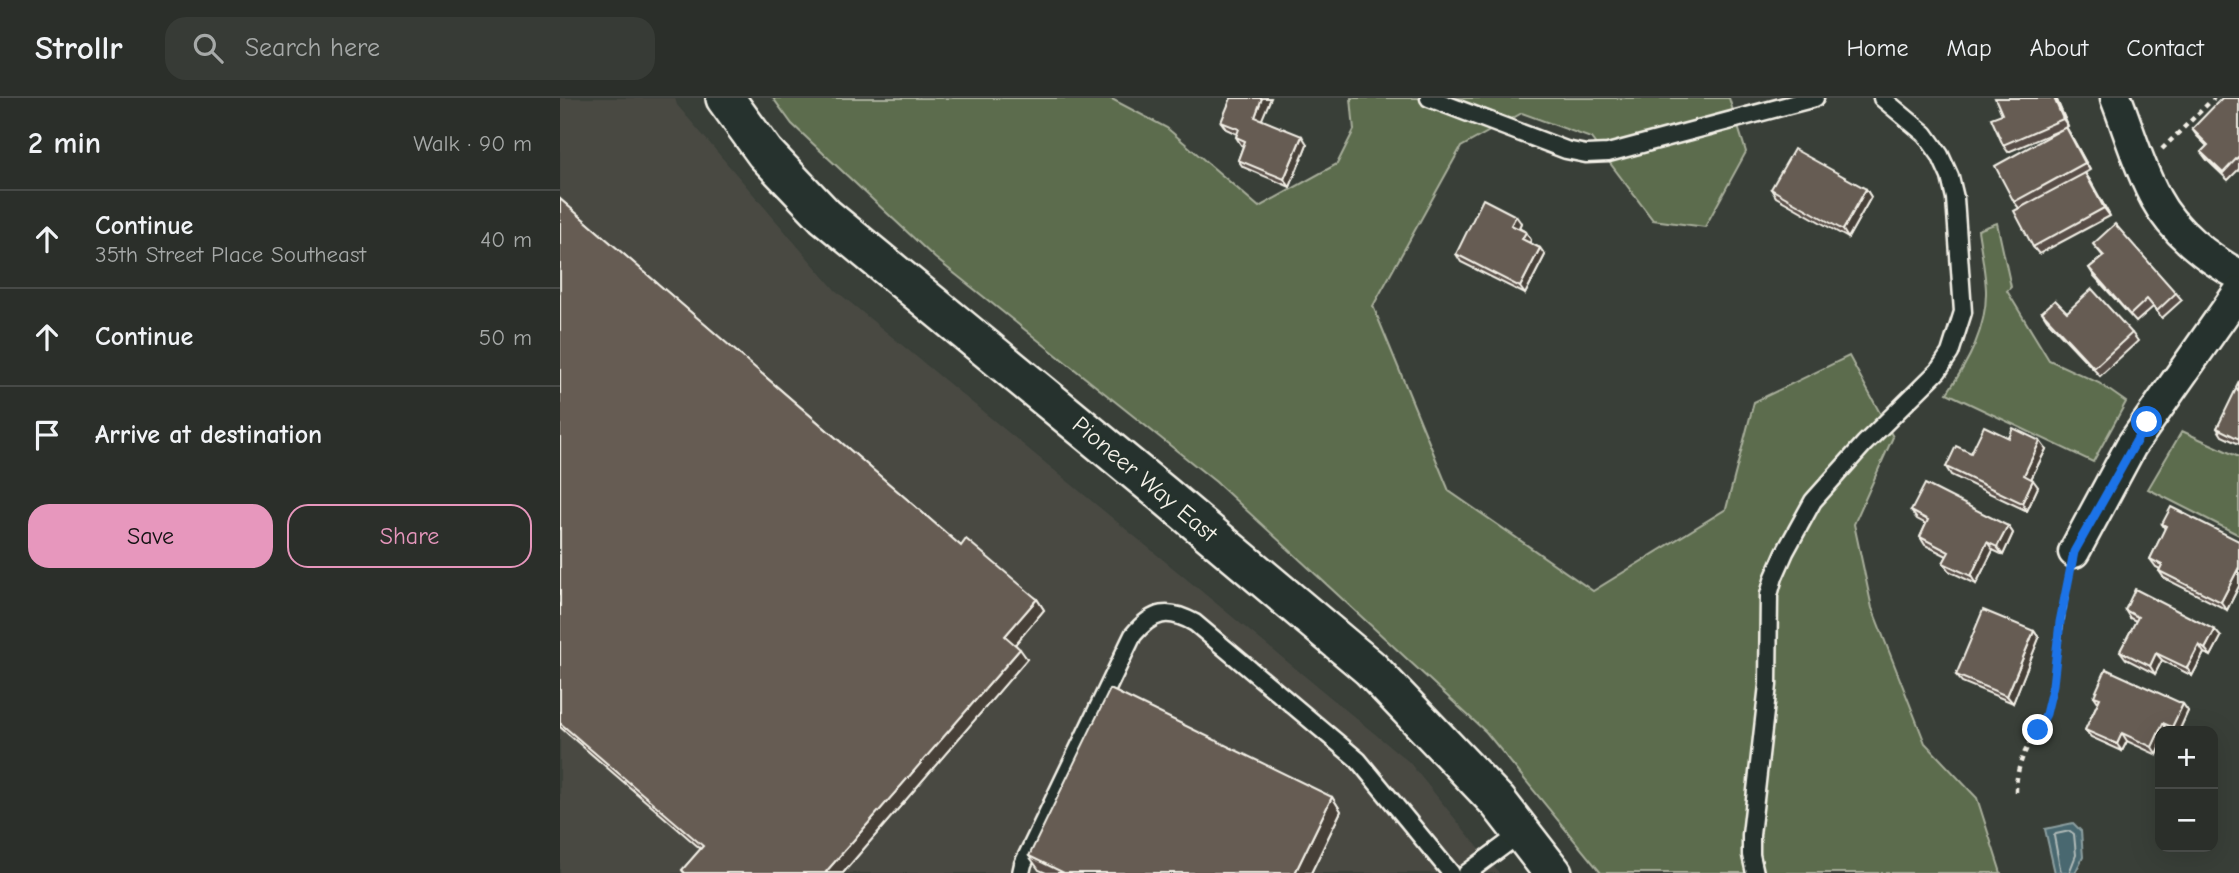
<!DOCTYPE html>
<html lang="en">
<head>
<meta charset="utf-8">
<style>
	:root { --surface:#2b2f2a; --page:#373b36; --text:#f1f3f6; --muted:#a6a9a8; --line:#474a47; --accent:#e797bd }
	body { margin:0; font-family:"Comic Neue",sans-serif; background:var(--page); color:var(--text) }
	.controls { position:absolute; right:21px; bottom:21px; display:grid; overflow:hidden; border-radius:14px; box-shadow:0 7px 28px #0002 }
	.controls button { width:63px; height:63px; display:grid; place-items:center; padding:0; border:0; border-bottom:2px solid var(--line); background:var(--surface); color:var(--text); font:35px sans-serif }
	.stop { position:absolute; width:21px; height:21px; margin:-16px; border:5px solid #1a73e8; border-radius:50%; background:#fff }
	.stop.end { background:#1a73e8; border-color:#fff; box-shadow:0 2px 7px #0008 }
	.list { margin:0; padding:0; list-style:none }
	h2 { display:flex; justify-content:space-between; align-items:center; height:91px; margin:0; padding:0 28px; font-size:30px }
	h2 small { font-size:23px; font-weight:400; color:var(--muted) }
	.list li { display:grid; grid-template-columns:46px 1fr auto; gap:21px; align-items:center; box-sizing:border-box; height:98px; padding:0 28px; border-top:2px solid var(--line) }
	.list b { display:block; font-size:26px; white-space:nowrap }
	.list p { margin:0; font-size:23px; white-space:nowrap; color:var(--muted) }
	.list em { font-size:23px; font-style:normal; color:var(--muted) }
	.actions { display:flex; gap:14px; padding:21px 28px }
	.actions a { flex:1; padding:16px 0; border:2px solid var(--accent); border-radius:21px; text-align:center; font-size:24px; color:var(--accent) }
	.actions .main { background:var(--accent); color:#111 }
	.icon { flex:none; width:38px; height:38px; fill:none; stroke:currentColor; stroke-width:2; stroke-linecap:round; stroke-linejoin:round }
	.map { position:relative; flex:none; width:1679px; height:775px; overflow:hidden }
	header { display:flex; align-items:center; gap:42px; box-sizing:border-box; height:98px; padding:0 35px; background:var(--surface); border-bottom:2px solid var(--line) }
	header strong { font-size:33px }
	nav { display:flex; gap:38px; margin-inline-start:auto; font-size:24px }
	.search { width:490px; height:63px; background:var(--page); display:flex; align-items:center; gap:18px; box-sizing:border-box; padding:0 24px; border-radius:21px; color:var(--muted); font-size:26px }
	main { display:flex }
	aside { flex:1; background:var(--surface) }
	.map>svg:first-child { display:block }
	.built { fill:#494a43 }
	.green { fill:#5c6c4e; stroke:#a8ae9b; stroke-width:2 }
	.water { fill:#496870; stroke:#8d9fa0; stroke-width:2 }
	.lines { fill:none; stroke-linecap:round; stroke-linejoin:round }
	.shore { stroke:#b0bab8; stroke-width:2 }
	.service-casing { stroke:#f4f1e8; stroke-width:21 }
	.minor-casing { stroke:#f4f1e8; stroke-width:35 }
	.tertiary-casing { stroke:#f4f1e8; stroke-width:42 }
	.path { stroke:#f4f1e8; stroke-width:4.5; stroke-dasharray:5 5; stroke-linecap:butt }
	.service { stroke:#26332d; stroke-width:16 }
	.minor { stroke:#26332d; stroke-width:30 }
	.tertiary { stroke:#26332d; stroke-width:37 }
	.wall { fill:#584e47; stroke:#f4f1e8; stroke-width:2 }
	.shaded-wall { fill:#474039; stroke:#f4f1e8; stroke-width:2 }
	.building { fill:#665b52; stroke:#f4f1e8; stroke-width:2 }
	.route { stroke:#1a73e8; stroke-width:9 }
	.labels { text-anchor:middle; stroke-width:5; stroke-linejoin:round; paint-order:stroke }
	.street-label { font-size:24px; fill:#f4f1e8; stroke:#26332d }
</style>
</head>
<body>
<header>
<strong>Strollr</strong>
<div class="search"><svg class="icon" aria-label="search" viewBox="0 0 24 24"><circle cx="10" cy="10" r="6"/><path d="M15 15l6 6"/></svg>Search here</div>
<nav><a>Home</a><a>Map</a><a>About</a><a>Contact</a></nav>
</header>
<main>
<aside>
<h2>2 min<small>Walk · 90 m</small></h2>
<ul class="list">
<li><svg class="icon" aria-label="ahead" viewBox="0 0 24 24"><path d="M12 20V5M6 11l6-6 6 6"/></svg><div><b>Continue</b><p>35th Street Place Southeast</p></div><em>40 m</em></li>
<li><svg class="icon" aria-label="ahead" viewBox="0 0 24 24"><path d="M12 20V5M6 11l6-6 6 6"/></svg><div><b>Continue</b></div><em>50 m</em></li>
<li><svg class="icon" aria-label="arrive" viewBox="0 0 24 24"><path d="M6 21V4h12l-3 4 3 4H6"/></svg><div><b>Arrive at destination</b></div></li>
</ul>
<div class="actions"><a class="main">Save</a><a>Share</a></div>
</aside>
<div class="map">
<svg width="1679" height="775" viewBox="0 0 1679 775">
	<rect width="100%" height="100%" fill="#393f38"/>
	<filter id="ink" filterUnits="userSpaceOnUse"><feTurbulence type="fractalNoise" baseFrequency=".0143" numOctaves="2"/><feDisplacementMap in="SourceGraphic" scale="14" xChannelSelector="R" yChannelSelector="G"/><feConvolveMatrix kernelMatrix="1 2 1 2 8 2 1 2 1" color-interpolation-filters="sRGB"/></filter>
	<g filter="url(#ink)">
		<polygon class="built" points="0,0 115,0 117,7 275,192 849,664 939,775 0,775"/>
		<g class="green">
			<polygon points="213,0 550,0 607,30 699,109 777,66 794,32 791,0 1169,0 1186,54 1145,129 1093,122 1031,40 962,15 901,49 813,208 889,393 1033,493 1166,411 1194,304 1289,258 1333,339 1294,426 1312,510 1365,645 1417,700 1441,775 1041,775 926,634 656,384 375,160 232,26"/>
			<path d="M1437,125l14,64 -4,4 42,69 50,23 27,19 -33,60 -146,-69c21,-30 40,-65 39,-103 -1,-20 -5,-40 -8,-60z"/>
			<polygon points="1622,333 1679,359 1679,437 1588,391"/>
		</g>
		<polygon class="water" points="1513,725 1521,733 1523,759 1515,775 1495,775 1485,731"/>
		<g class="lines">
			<polyline class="shore" points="1501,775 1494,738 1496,736 1510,733 1514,736 1516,757 1509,775"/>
			<defs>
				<g id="service">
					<polyline points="869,0 1006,52 1026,56 1048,55 1255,0"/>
					<path d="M461,775l2,-9 110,-229c20,-24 35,-27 62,-12l163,137 93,113"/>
					<polyline points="907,775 961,735"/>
					<polyline points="1195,775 1191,757 1191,737 1208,587 1209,497 1214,479 1225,454 1253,403 1304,346 1378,273 1390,255 1403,214 1395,100 1390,79 1380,57 1365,36 1322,0"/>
				</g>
				<g id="minor">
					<path d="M1556,0c13,33 23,70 40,101 17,32 51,59 83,76"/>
					<polyline points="1514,454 1571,348 1679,194"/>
				</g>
				<polyline id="tertiary" points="165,0 205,55 265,118 603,396 810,570 938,704 993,775"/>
			</defs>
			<use href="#service" class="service-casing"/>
			<use href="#minor" class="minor-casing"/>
			<use href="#tertiary" class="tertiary-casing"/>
			<g class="path">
				<polyline points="1602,51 1654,0"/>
				<path d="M1456,694c0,-41 23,-56 34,-92l19,-123"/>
			</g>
			<use href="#service" class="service"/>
			<use href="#minor" class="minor"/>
			<use href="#tertiary" class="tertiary"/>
		</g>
		<g class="wall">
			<polygon points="1496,0 1508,28 1506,29 1530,72 1525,75 1550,118 1479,156 1473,149 1459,110 1454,104 1505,30 1448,54 1443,47"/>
			<polygon points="1679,0 1679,71 1668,82 1647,62 1641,54 1647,48 1637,38 1632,31"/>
			<polygon points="702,22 747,46 730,89 683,69 678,62 683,48 681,47 676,39 677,36 666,31 661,24"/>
			<polygon points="1211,91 1306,91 1311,99 1288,140 1216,99"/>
			<polygon points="0,101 401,448 477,501 484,512 455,546 467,561 283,775 124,775 122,772 141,751 0,629"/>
			<polygon points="961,125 959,130 966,134 971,142 970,145 980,150 985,157 965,196 901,164 896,156"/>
			<polygon points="1533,146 1616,195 1622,202 1602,220 1593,209 1576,224 1534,178 1529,170 1543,158"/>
			<polygon points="1482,214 1507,214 1572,235 1578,243 1540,278 1487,222"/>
			<polygon points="1679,283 1679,346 1662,338 1657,330 1678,292 1676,289"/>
			<polygon points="1449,340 1486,351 1471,381 1478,389 1467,413 1391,377 1386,369 1411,355"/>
			<polygon points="1351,413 1448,428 1453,435 1443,457 1433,452 1416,486 1389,473 1383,465 1387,458 1365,447 1360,439 1366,426 1357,421"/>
			<polygon points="1602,426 1679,443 1679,488 1667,512 1604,480 1599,473 1600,471 1596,469 1590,461 1605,431"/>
			<polygon points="1565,512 1661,539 1651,558 1644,555 1632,578 1602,562 1595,576 1566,561 1560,553 1576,523 1570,520"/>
			<polygon points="1474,533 1479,540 1453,605 1402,584 1396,577"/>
			<polygon points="1534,598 1623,606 1628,613 1619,633 1600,633 1600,650 1597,657 1567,643 1562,653 1531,639 1525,632 1538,604"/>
			<polygon points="772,699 781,713 751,775 486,775 479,772 469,758"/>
		</g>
		<g class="shaded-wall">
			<polygon points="702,0 711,0 700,26 695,19"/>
			<polygon points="1494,0 1496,0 1508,28 1503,21"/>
			<polygon points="1506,29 1511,37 1530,72 1525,65"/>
			<polygon points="742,38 747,46 730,89 724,81"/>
			<polygon points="1525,75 1530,82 1550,118 1544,110"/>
			<polygon points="1306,91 1311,99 1288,140 1283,132"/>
			<polygon points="956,118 961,125 957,134 951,127"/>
			<polygon points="966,134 971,142 968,149 962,141"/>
			<polygon points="980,150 985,157 965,196 960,189"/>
			<polygon points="1480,343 1486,351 1469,385 1464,377"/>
			<polygon points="1473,382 1478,389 1467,413 1462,405"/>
			<polygon points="1448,428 1453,435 1443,457 1437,449"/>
			<polygon points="1427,444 1433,452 1416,486 1411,478"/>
			<polygon points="1679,469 1679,488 1667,512 1661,504"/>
			<polygon points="477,501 484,512 453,549 445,538"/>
			<polygon points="1655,532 1661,539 1651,558 1645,551"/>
			<polygon points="1474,533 1479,540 1453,605 1447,598"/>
			<polygon points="1639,547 1644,555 1632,578 1627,570"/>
			<polygon points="460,551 467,561 283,775 265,775"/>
			<polygon points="1596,555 1602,562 1595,576 1590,568"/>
			<polygon points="1623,606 1628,613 1619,633 1615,633 1612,629"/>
			<polygon points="1603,625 1608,633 1600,633 1600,650 1597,657 1592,649"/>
			<polygon points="1562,635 1567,643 1562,653 1557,646"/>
			<polygon points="772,699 781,713 751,775 735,775"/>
		</g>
		<g class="building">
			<polygon points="671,0 702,0 695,19 742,38 724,81 678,62 685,43 676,39 679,31 661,24"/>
			<polygon points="1435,0 1494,0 1503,21 1443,47 1431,20 1442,16"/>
			<polygon points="1662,0 1679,0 1679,58 1663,75 1641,54 1648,47 1632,31"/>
			<polygon points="1506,29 1525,65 1454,104 1435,68"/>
			<polygon points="1234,51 1306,91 1283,132 1211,91"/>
			<polygon points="1525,75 1544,110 1473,149 1454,113"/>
			<polygon points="0,101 401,448 406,441 477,501 445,538 460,551 265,775 125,775 122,772 143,748 0,625"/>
			<polygon points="923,101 956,118 951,127 966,134 962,141 980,150 960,189 896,156"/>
			<polygon points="1555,126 1616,195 1597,213 1587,201 1570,217 1529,170 1544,158 1533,146"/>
			<polygon points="1532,191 1572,235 1534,270 1482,214 1495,202 1507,214"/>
			<polygon points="1676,291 1679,293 1679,341 1657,330"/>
			<polygon points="1424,328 1449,340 1453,330 1480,343 1464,377 1473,382 1462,405 1386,369 1396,348 1411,355"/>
			<polygon points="1365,386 1448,428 1437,449 1427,444 1411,478 1383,465 1389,454 1360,439 1368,422 1351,413"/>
			<polygon points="1611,409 1679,443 1679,469 1661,504 1599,473 1602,467 1590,461 1606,428 1602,426"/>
			<polygon points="1575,491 1655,532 1645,551 1639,547 1627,570 1596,555 1590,568 1560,553 1578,519 1565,512"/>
			<polygon points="1423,512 1474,533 1447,598 1396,577"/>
			<polygon points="1546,571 1623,606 1612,629 1603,625 1592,649 1562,635 1557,646 1525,632 1540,600 1534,598"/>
			<polygon points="550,591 772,699 735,775 504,775 469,758"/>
		</g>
	</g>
	<g class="lines" filter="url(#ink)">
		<polyline class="route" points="1478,632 1486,616 1493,587 1500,524 1514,454 1587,324"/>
	</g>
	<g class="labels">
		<g class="street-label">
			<text transform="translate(585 381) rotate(40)" y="8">Pioneer Way East</text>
		</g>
	</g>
</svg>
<div class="controls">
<button>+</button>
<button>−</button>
</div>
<div class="stop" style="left:1587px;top:324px"></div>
<div class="stop end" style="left:1478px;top:632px"></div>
</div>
</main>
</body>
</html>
